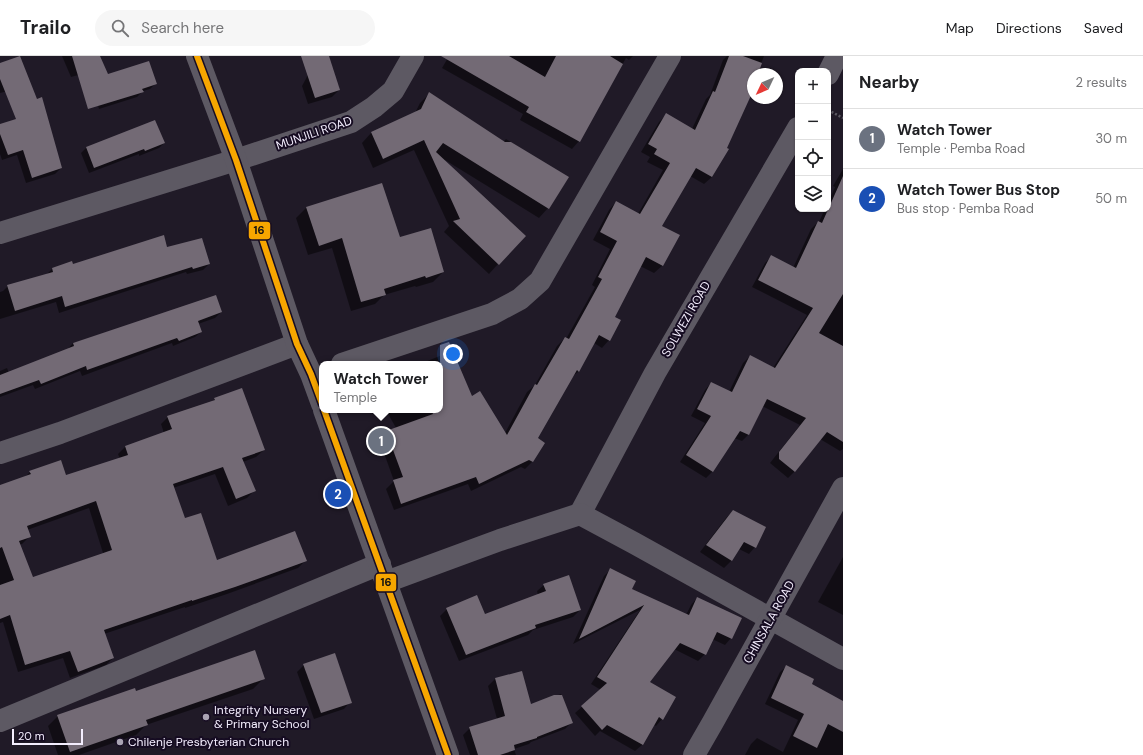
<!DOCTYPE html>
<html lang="en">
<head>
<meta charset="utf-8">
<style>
	:root { --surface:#fff; --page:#f6f6f6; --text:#202124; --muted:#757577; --line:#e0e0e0; --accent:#d93025 }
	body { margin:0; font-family:"DM Sans",sans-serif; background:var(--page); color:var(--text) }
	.controls { position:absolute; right:12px; top:12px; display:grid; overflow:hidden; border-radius:8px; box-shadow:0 1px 3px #0004 }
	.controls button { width:36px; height:36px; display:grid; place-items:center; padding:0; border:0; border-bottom:1px solid var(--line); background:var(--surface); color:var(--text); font:20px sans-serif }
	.compass { position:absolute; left:747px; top:12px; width:36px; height:36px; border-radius:50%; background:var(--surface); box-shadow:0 1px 3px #0004; rotate:226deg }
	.scale { position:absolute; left:12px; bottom:10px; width:71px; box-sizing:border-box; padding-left:4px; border:2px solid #f4eefe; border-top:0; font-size:11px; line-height:14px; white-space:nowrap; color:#f4eefe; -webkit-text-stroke:3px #160c22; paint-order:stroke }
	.you { position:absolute; left:453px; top:298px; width:14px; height:14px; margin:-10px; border:3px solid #fff; border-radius:50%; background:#1a73e8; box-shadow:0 0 0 6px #1a73e833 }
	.badge { display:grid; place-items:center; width:26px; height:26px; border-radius:50%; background:var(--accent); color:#fff; font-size:13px; font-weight:700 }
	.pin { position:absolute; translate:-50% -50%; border:2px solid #fff; box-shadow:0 1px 4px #0006 }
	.popup { position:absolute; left:319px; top:305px; width:124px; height:52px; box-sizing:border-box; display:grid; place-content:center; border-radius:8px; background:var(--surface); filter:drop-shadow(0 1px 3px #0005); font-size:13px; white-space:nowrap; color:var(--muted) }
	.popup b { font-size:15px; color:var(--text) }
	.popup::after { content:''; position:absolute; left:50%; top:100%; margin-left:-8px; border:8px solid transparent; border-top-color:var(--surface) }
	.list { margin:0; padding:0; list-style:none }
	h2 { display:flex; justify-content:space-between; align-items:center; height:52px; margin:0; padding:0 16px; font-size:17px }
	h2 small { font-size:13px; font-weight:400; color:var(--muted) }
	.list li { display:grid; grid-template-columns:26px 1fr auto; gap:12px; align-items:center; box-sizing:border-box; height:60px; padding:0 16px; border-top:1px solid var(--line) }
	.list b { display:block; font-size:15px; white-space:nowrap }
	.list p { margin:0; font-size:13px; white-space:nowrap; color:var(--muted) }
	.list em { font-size:13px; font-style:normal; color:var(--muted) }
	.icon { flex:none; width:22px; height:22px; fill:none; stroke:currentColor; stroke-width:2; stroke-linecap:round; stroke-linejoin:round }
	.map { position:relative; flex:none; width:843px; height:699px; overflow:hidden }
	header { display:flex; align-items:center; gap:24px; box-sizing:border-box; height:56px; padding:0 20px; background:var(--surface); border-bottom:1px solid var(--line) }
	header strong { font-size:19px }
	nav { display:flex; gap:22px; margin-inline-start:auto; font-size:14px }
	.search { width:280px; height:36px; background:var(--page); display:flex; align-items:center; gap:10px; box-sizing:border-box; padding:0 14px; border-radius:22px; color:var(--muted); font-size:15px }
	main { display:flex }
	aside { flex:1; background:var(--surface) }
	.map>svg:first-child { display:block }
	.shadow { fill:#0007; fill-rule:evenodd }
	.building { fill:#736a75; fill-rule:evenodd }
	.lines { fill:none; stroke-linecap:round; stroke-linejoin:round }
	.path { stroke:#5c5962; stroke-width:2.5; stroke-dasharray:2 2; stroke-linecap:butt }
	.minor { stroke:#5d5963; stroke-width:22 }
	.tertiary { stroke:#5d5963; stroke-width:22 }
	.bus-1-casing { stroke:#160c22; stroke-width:9 }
	.bus-1 { stroke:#f7a600; stroke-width:6 }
	.poi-dot { fill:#aaa4b3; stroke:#160c22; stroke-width:1.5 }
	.labels { text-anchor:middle; stroke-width:4; stroke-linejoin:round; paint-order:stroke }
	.street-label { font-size:12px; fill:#f4eefe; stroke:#160c22 }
	.poi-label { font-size:12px; fill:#f4eefe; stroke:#160c22; text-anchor:start }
	.line-badge { stroke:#160c22; stroke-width:1.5 }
	.pale-badge-label { font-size:11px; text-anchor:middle; font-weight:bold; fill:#111 }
</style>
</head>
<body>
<header>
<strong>Trailo</strong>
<div class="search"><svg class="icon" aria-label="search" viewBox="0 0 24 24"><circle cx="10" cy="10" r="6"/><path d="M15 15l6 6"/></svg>Search here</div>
<nav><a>Map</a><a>Directions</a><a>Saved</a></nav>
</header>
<main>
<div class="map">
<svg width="843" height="699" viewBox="0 0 843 699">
	<rect width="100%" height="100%" fill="#201a27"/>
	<g class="shadow">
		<polygon points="62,0 99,0 97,14 71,21"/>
		<polygon points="318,0 328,0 339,34 332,41 308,48 302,30"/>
		<polygon points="449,0 633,0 629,4 626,2 579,85 572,93 520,64 523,58 442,12"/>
		<polygon points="727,0 764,0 757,18 753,18 753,28 712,121 704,128 690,120 661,170 678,179 662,210 654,217 640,210 614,261 609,284 602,292 594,287 579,315 571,322 536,383 544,387 532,406 525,413 521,411 471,435 468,428 394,454 386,433 394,425 379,383 387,376 396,372 386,354 440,354 440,308 420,308 452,295 471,342 505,377 527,336 535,329 557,290 565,282 566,283 595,231 592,229 610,193 593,184 609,154 616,146 638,158 663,114 647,106 650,101 641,96 659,66 666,59 692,73 706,43 710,39 723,4"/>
		<polygon points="0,9 24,31 0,37"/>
		<polygon points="156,27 150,33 143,35 137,41 99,53 92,28"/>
		<polygon points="430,37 503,86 506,83 568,122 548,152 539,162 445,104 445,105 498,208 489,218 444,176 449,170 414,94 373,112 362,87 371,77 415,57 420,47"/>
		<polygon points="0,70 61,112 55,118 26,127 17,99 2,104 0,98"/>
		<polygon points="164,87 159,92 139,100 139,98 89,117 81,97 87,91"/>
		<polygon points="843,113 843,393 840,395 820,383 795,415 788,422 770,407 800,369 762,350 748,379 742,385 734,382 712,416 706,422 680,406 705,367 691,360 705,334 711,327 729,336 743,307 750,300 773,312 807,259 752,231 765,207 772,200 793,212 811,173 818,166 819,166 825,153 828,153 828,147 835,131 833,130"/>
		<polygon points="381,128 399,182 443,216 433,226 416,231 415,230 384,239 375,248 351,255 332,192 308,199 296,162 306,152"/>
		<polygon points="167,192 209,208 203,214 187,218 186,216 59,257 56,246 0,263 0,236 3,235 8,230 46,219 52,213"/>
		<polygon points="221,256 215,262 198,268 201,276 195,281 173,290 172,287 82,320 80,315 35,333 33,329 0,341 0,315 7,312 9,317 67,294 73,287"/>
		<path d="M215,343l49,51 -8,7 -13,5 12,28 -8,8 -19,8 -13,-32 -42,14 11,31 32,42h89l-7,7 -71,26 -42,14v-1l-81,27 9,24 -7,7 -36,13 -7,-20 -45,14 -15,-50 -3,1v-137l24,-8 6,-6 36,4 54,-17 -2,-5 7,-7 39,-14 -3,-9 7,-7 44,-15zM89,452l14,45 -70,25 -14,-33 3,-1 7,-7 -2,-7z"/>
		<polygon points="733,455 755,491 749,498 739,493 731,505 724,512 700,496 726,462"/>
		<polygon points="843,501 843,559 818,546"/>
		<polygon points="610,514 631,534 686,559 691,549 697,542 731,582 725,589 712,583 705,598 698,605 674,593 649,626 675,641 662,663 656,670 653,668 642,689 635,695 600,675 595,680 575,657 601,634 591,628 640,554 573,588 604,520"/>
		<polygon points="544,529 580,554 573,561 533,574 528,579 459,605 440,560 447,553 484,560 538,539 537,535"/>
		<polygon points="304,609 350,646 344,653 314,663 297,616"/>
		<polygon points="787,610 810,629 843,646 843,699 745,699 751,688 757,682 783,696 798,664 765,648 780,616"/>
		<polygon points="263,623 253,633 146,669 136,679 79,699 58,699 48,670 58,660 135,636"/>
		<polygon points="495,623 531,649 561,638 572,666 565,673 531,686 529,688 514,693 516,699 470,699 463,679 470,672 497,663 488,630"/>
	</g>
	<g class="building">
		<polygon points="20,0 37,43 42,41 62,112 32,122 23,94 8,99 0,78 0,68 16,63 0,23 0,7"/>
		<polygon points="72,0 100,0 108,18 149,5 157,28 142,33 144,36 88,53"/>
		<polygon points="301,0 329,0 340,34 315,42"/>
		<polygon points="441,0 509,0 545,21 556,0 610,0 623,8 580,86 526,56 529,51"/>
		<polygon points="729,0 743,0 762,7 758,18 753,18 753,35 727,92 729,93 712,121 696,112 662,170 680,179 663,210 646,201 615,261 621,264 610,285 599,279 579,316 577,314 538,382 545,387 533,406 529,404 479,428 476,421 401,448 393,424 403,421 386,375 433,358 431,354 440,354 440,289 449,286 472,340 480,335 507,379 535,328 537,329 565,281 569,283 602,223 598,221 617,185 600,176 616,145 640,158 670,107 654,98 657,93 648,88 666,57 695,74 713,35 715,36"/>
		<polygon points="429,36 505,86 511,86 569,121 549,153 443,87 436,96 526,180 499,209 453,165 460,163 424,84 383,103 371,76 421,53"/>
		<polygon points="155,64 165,87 145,95 144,93 94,112 86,91"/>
		<polygon points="843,120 843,238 819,277 843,290 843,386 827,376 795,416 779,403 779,396 806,362 767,343 749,379 740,375 713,416 686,399 711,360 697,353 711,326 732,336 750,299 775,312 813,252 758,224 771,199 796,212 818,165 822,167"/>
		<polygon points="382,127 400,181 431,172 444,216 426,222 425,220 384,233 386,239 361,246 342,182 319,190 306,151"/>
		<polygon points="164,179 167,191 202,182 210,208 193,213 192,211 65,251 62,240 15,255 7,229 53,216 52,212 72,205 73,208"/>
		<polygon points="216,239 222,256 198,265 202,276 179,285 177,282 87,314 86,310 41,328 39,324 0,338 0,319 74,290 73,287"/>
		<path d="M242,332l23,62 -23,8 14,33 -20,8 -13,-32 -50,17 12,34 16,-5 16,47 78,-29 12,30 -72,26 -43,14v-1l-88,30 10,28 -36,14 -8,-21 -45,14 -15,-50 -10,4v-34l14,-5 -12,-33 -2,1v-63l31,-11 -2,-3 32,-11 5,15 62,-20 -3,-9 47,-17 -5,-13 48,-16 -1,-2zM96,445l16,49 -79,27 -14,-36 12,-4 -4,-11z"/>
		<polygon points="733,454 766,471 756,492 744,486 732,505 706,489"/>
		<polygon points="610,512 636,525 632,533 689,559 697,541 742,562 732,583 717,576 706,599 680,587 650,626 676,641 663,664 659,661 643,689 607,669 602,674 581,650 607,627 597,621 644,549 579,583"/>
		<polygon points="569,519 581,554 535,569 536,572 466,599 446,552 477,539 485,558 546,535 543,528"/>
		<polygon points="255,594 265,623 146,664 148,669 70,696 57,659 135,632 136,635"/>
		<polygon points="335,597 352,647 321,657 303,608"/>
		<polygon points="786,609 814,623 812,628 843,645 843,676 828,668 817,692 793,680 804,658 771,642"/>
		<polygon points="522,615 531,648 554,639 562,639 573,667 537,681 537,682 514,689 515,694 500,699 478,699 469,671 505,660 495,622"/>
	</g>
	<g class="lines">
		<polyline class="path" points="828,54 843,62"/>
		<g class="minor">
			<polyline points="828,18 837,0"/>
			<polyline points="0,177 236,104 351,66 374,51 393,35 413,0"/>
			<polyline points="342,308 492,258 520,243 540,225 670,0"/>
			<polyline points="0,397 60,377 297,288"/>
			<polyline points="580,458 655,317 798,72"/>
			<polyline points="386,526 500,484 580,458 634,487 843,603"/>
			<polyline points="0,665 380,508"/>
			<polyline points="694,699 713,666 843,432"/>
		</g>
		<g class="tertiary">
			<polyline points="197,0 236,104 297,288 311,318 322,348"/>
			<polyline points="324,354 448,699"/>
		</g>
		<defs>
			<g id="bus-1">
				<polyline points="197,0 236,104 297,288 311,318 322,348"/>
				<polyline points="324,354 448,699"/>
			</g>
		</defs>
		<use href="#bus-1" class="bus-1-casing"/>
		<use href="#bus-1" class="bus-1"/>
	</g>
	<g class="poi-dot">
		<circle cx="206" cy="661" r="4"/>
		<circle cx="120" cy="686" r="4"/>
	</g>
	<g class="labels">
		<g class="street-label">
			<text transform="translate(314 77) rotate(-19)" y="4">MUNJILI ROAD</text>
			<text transform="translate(686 263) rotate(-60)" y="4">SOLWEZI ROAD</text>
			<text transform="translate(769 566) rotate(-61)" y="4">CHINSALA ROAD</text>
		</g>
		<g class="poi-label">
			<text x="214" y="658">Integrity Nursery<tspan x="214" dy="14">&amp; Primary School</tspan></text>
			<text x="128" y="690">Chilenje Presbyterian Church</text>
		</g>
	</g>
	<g class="line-badge">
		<rect x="248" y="165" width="23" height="19" rx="4" fill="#f7a600"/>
		<rect x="375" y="517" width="22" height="19" rx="4" fill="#f7a600"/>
	</g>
	<g class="pale-badge-label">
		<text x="259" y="178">16</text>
		<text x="386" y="530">16</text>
	</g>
</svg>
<div class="controls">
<button>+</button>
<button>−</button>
<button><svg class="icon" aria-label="locate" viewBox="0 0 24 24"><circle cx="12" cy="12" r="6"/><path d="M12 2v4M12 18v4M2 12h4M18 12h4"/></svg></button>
<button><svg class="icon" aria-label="layers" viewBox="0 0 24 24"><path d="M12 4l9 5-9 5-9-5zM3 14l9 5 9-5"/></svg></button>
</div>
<svg class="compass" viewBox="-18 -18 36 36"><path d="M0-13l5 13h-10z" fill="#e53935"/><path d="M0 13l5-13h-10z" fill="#757577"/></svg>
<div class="scale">20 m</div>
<div class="you"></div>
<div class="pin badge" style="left:381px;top:385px;background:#6b7280">1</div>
<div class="popup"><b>Watch Tower</b>Temple</div>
<div class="pin badge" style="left:338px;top:438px;background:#1a4fb4">2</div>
</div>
<aside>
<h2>Nearby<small>2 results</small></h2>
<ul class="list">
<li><span class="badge" style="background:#6b7280">1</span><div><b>Watch Tower</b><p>Temple · Pemba Road</p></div><em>30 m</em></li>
<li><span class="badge" style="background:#1a4fb4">2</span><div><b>Watch Tower Bus Stop</b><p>Bus stop · Pemba Road</p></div><em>50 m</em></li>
</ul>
</aside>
</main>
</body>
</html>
